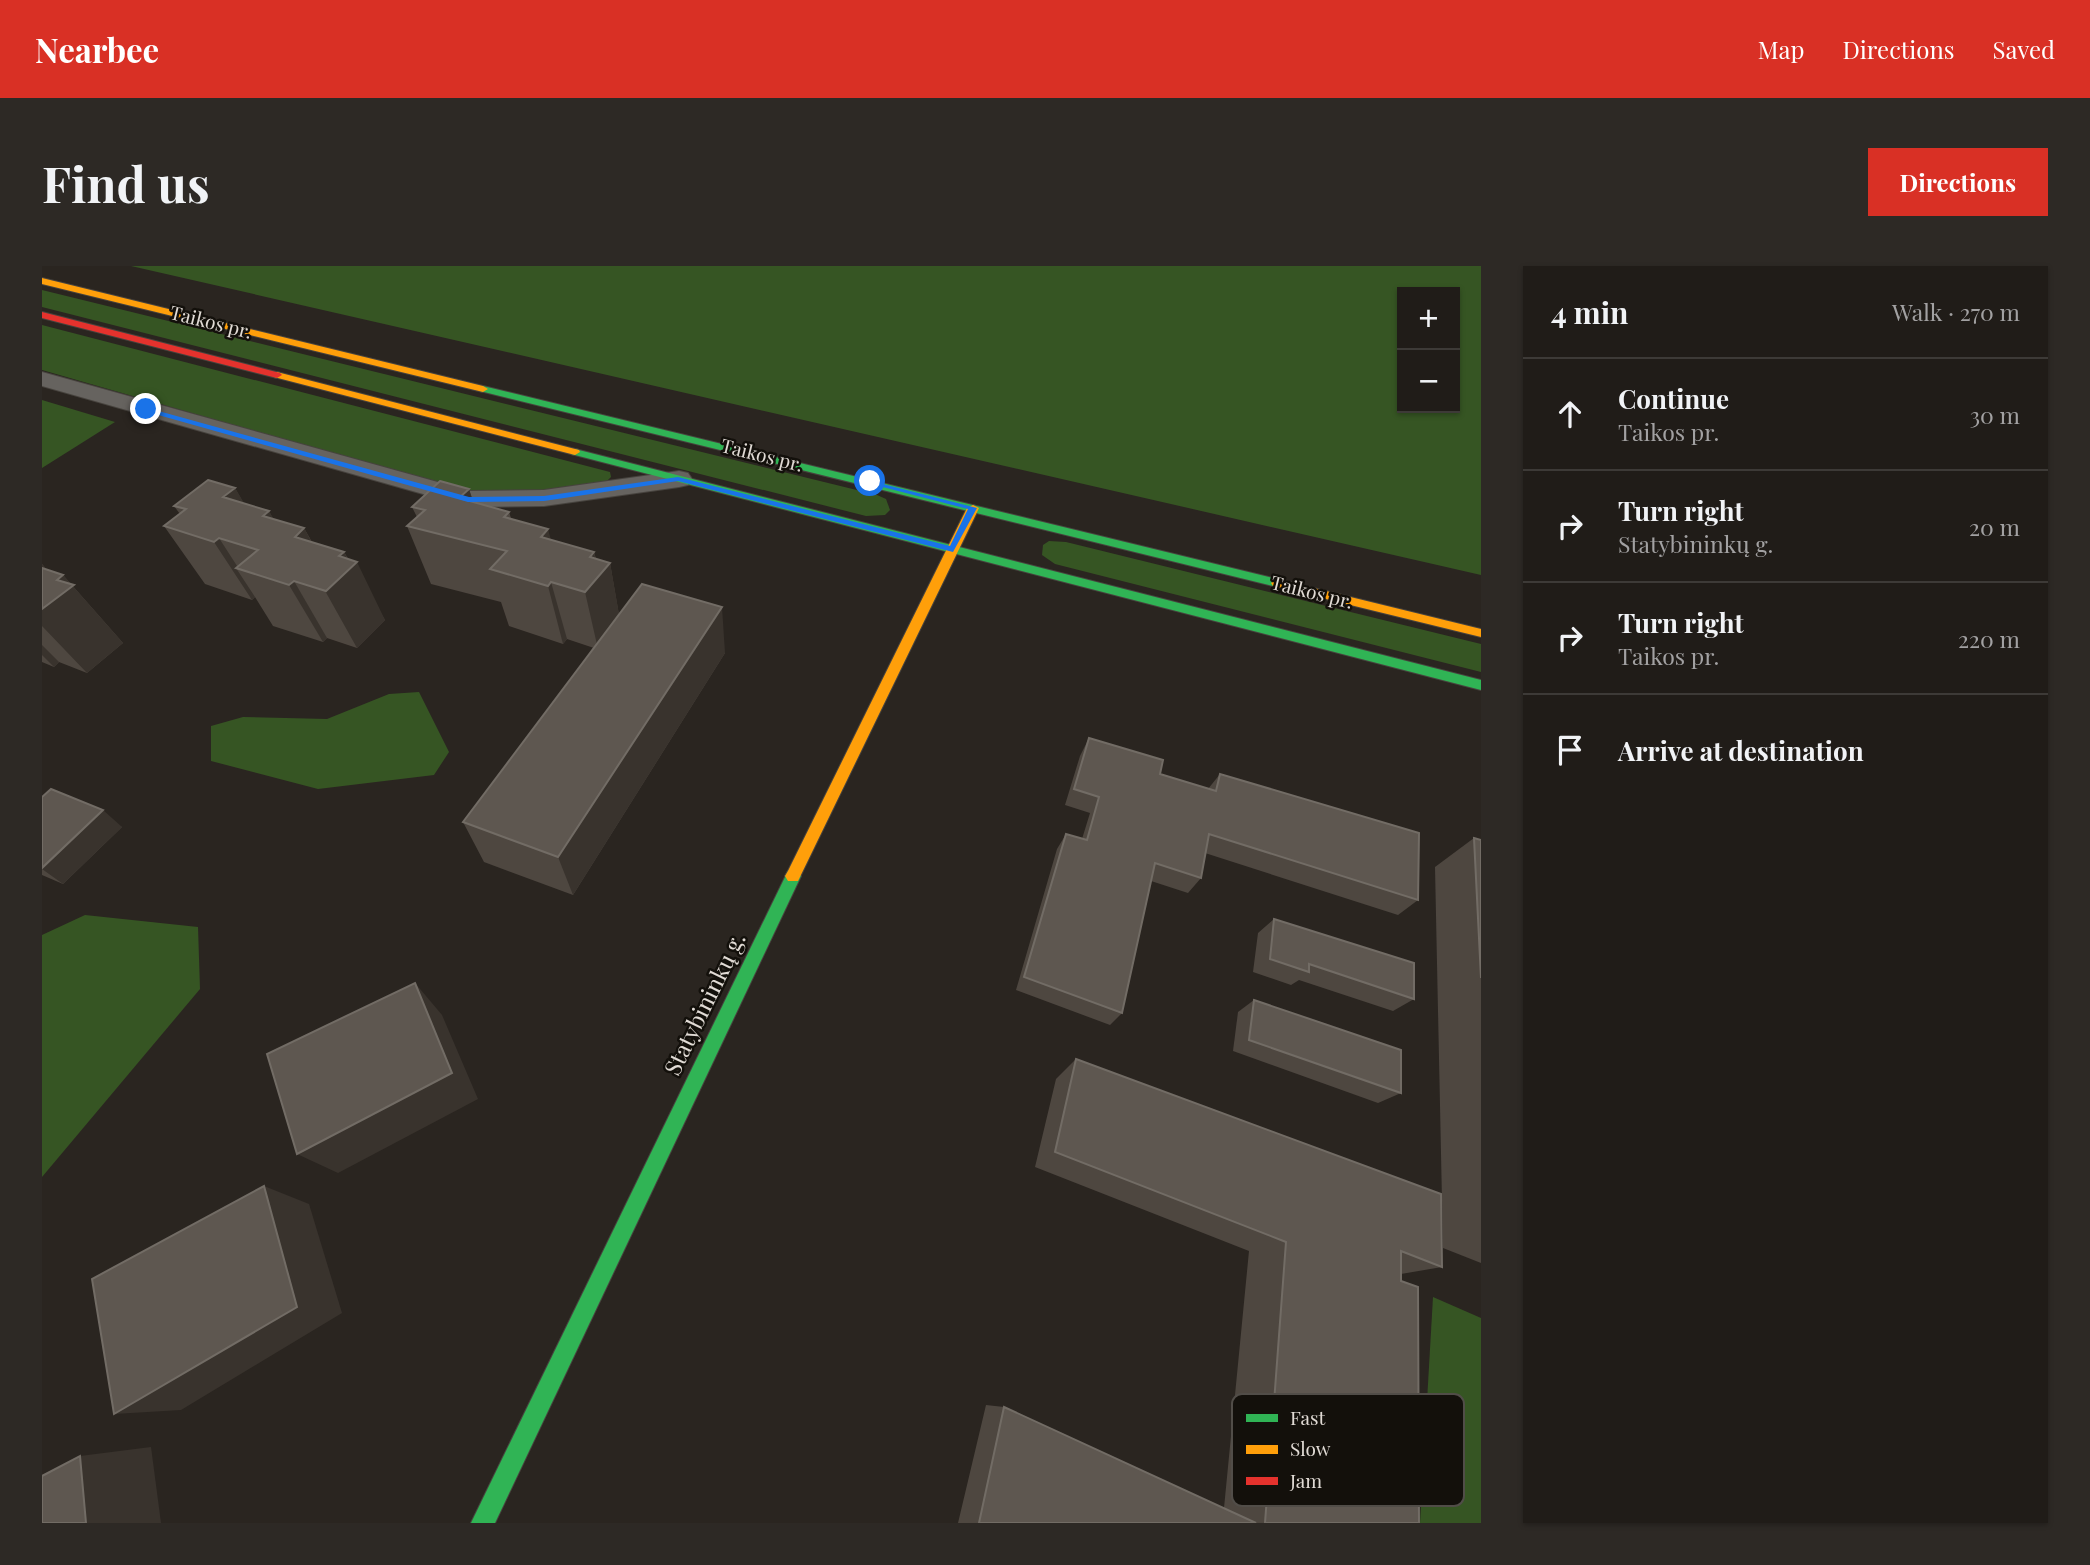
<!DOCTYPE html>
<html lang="en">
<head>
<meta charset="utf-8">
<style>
	:root { --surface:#201c18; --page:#2d2925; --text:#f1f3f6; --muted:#a2a1a2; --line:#3d3a37; --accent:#d93025 }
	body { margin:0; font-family:"Playfair Display",serif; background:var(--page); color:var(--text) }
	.controls { position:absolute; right:21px; top:21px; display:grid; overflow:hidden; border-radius:0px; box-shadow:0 2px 5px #0004 }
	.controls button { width:63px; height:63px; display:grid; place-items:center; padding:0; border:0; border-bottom:2px solid var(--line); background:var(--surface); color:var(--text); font:35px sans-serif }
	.stop { position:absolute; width:21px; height:21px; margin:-16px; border:5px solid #1a73e8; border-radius:50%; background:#fff }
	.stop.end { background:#1a73e8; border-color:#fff; box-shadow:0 2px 7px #0008 }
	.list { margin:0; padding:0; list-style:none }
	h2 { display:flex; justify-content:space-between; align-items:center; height:91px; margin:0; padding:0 28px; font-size:30px }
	h2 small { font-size:23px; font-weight:400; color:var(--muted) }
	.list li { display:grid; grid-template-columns:46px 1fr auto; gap:21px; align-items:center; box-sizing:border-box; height:112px; padding:0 28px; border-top:2px solid var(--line) }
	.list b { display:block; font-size:26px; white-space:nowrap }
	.list p { margin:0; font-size:23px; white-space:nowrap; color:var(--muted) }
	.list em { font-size:23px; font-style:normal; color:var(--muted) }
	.icon { flex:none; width:38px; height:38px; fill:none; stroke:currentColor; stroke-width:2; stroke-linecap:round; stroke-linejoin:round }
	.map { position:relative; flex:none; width:1439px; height:1257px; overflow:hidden; border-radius:0px }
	header { display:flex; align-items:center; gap:42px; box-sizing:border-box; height:98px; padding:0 35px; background:var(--accent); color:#fff }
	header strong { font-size:33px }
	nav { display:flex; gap:38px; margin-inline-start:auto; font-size:24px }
	.intro { display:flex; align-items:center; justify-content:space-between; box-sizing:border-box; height:168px; padding:0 42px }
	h1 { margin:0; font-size:49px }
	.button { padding:18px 32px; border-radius:0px; background:var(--accent); color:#fff; font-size:24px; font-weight:700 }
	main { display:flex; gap:42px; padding:0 42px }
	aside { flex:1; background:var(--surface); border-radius:0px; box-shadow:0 2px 5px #0004 }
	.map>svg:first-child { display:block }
	.green { fill:#365523; fill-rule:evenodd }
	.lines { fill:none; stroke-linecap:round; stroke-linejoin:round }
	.street-casing { stroke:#47433e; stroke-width:2 }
	.fast-casing { stroke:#47433e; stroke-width:2 }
	.slow-casing { stroke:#47433e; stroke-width:2 }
	.jam-casing { stroke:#47433e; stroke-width:2 }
	.street { fill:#66635f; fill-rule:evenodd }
	.fast { fill:#30b455; fill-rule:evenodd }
	.slow { fill:#ff9f0a; fill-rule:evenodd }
	.jam { fill:#e5322d; fill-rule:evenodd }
	.wall { fill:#4e4740 }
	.shaded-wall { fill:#39332d }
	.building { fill:#5e5750; stroke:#726c65; stroke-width:2 }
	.route { fill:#1a73e8 }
	.labels { text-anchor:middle; stroke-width:5; stroke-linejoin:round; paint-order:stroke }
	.far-street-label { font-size:19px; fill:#e1dbd5; stroke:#13100b }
	.street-label { font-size:23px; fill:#e1dbd5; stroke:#13100b }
	.key { fill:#13100b; stroke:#514d48; stroke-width:2 }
	.key-label { font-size:19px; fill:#e1dbd5 }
</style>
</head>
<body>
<header>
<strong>Nearbee</strong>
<nav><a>Map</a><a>Directions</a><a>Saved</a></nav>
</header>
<div class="intro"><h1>Find us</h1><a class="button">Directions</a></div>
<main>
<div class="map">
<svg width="1439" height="1257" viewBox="0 0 1439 1257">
	<rect width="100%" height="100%" fill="#2a2520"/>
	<g class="green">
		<path d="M89,0h1350v309l-48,-11zM1360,26h53v116h-53z"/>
		<polygon points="0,24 835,229 844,233 848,244 843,249 824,250 0,41"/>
		<polygon points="0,59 568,206 569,211 564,216 497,228 425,226 0,104"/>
		<polygon points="0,134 73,156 0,202"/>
		<polygon points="1007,275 1024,276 1439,378 1439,406 1013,298 1000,289 1001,279"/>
		<polygon points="377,426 407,486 392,509 276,523 169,495 169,460 201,451 285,453 347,428"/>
		<polygon points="43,649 156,661 158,723 0,911 0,669"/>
		<polygon points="1391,1031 1439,1052 1439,1257 1378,1257"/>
	</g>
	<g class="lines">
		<defs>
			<polygon id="street" points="0,106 428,225 502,224 637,205 646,207 650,213 646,219 637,221 502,240 427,241 0,120"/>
			<g id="fast">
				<polygon points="441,120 1235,313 1241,317 1235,321 438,125 436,123"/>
				<polygon points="533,183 1439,414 1439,424 529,188 529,184"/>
				<polygon points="751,603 756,605 759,610 453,1257 429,1257 746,605"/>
			</g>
			<g id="slow">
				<polygon points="0,12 441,120 446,123 441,126 0,18"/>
				<polygon points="235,106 537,184 538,186 533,189 232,111 230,109"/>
				<polygon points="931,239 937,242 756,615 746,615 743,610 746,605 925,242"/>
				<polygon points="1235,313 1439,363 1439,371 1231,320 1229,317"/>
			</g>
			<polygon id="jam" points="0,46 238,107 240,109 235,112 0,52"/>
		</defs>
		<use href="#street" class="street-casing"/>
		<use href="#fast" class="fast-casing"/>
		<use href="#slow" class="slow-casing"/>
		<use href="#jam" class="jam-casing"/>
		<use href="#street" class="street"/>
		<use href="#fast" class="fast"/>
		<use href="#slow" class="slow"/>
		<use href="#jam" class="jam"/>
	</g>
	<g class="wall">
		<polygon points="193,222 202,238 227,245 231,253 262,262 270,276 302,286 343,354 315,382 285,372 281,376 231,360 213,331 210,334 163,318 122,260 138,248 132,240"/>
		<polygon points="427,223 431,236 467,246 469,252 509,274 552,286 554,293 568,297 577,349 683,387 531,629 442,596 421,556 552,382 525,373 521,378 467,360 459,336 389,318 365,260 375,251 370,241"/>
		<polygon points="0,298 4,303 21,309 81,377 45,407 17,396 12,401 0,396"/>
		<polygon points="1047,472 1118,508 1166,523 1178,508 1376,634 1356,649 1163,587 1159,612 1146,627 1109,615 1080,747 1068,759 974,724 1015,583 1024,568 1040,573 1048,547 1023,539 1038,490"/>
		<polygon points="0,531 80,561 21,618 0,609"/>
		<polygon points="1432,572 1439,574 1439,997 1401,982 1393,601"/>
		<polygon points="1232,653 1372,733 1351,745 1257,714 1249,719 1211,706 1216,667"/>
		<polygon points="1212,734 1359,827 1336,837 1191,785 1196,746"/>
		<polygon points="1034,793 1400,1001 1359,1008 1377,1257 916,1257 944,1139 962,1141 1182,1242 1207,985 993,901 1014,813"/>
	</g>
	<g class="shaded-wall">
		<polygon points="193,222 228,280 181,231"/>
		<polygon points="427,223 446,280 417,232"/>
		<polygon points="227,245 260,303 221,250"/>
		<polygon points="262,262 292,317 297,290 302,286 310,301 315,296 343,354 315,382 253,271"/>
		<polygon points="506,263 521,319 499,271"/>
		<polygon points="177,272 197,303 194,302 213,331 210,334 172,276"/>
		<polygon points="552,286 557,310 568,297 578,354 556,383 543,326 548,291"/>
		<polygon points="0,298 24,325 15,314 21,309 81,377 45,407 0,360"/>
		<polygon points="252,315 285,372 281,376 247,319"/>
		<polygon points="509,316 525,373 521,378 506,320"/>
		<polygon points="680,341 683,387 531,629 516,591"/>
		<polygon points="0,379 17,396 12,401 0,389"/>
		<polygon points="61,544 80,561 21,618 0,603 0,602"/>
		<polygon points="373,717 400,749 436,833 296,907 255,888"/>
		<polygon points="222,920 267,938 300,1047 139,1144 72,1148"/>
		<polygon points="109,1181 119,1257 44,1257 38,1190"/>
	</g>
	<g class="building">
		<polygon points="166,214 193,222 181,231 227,245 221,250 262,262 253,271 302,286 297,290 315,296 284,325 252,315 247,319 194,302 216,284 177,272 172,276 122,260 144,243 132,240"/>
		<polygon points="398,215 427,223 417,232 467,246 462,251 506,263 499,271 552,286 548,291 568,297 543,326 509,316 506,320 448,303 465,285 365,260 383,244 370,241"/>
		<polygon points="0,302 21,309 15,314 32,319 0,343"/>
		<polygon points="600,318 680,341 516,591 421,556"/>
		<polygon points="1047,472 1121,494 1118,508 1174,525 1178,508 1377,567 1376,634 1167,568 1159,612 1113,597 1080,747 982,711 1024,568 1045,574 1057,531 1032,523"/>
		<polygon points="9,523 61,544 0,602 0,531"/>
		<polygon points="1432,572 1439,574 1439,712"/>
		<polygon points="1232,653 1372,697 1372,733 1267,698 1267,706 1228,693"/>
		<polygon points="373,717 410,807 255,888 225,788"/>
		<polygon points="1212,734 1359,784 1359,827 1207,774"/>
		<polygon points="1034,793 1399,928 1400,1001 1359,985 1359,1015 1376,1021 1377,1257 1223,1257 1244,976 1013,886"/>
		<polygon points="222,920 255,1041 72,1148 50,1013"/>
		<polygon points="962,1141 1214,1257 937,1257"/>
		<polygon points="38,1190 44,1257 0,1257 0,1210"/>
	</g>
	<polygon class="route" points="102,141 427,231 502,230 636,211 908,280 926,243 825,217 825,214 935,242 911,286 636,215 502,235 426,236 102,145"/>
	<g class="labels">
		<g class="far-street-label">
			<text transform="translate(169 56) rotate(14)" y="7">Taikos pr.</text>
			<text transform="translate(720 189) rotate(14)" y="7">Taikos pr.</text>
			<text transform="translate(1270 326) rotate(14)" y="7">Taikos pr.</text>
		</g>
		<g class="street-label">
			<text transform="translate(663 738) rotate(-64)" y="8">Statybininkų g.</text>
		</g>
	</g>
	<rect x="1190" y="1128" width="232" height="112" rx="10" class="key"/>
	<rect x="1204" y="1148" width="32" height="8" fill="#30b455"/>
	<rect x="1204" y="1179" width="32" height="9" fill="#ff9f0a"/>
	<rect x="1204" y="1211" width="32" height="8" fill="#e5322d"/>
	<g class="key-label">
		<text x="1248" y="1159">Fast</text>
		<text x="1248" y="1190">Slow</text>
		<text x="1248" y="1222">Jam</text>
	</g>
</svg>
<div class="controls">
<button>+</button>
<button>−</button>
</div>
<div class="stop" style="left:828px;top:215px"></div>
<div class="stop end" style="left:104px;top:143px"></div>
</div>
<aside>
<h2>4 min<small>Walk · 270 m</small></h2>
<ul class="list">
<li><svg class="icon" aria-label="ahead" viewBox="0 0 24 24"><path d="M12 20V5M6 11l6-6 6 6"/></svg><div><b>Continue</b><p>Taikos pr.</p></div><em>30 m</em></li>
<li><svg class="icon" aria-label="right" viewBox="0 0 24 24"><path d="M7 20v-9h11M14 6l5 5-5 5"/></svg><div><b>Turn right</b><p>Statybininkų g.</p></div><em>20 m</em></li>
<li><svg class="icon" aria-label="right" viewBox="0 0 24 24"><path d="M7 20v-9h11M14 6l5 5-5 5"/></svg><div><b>Turn right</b><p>Taikos pr.</p></div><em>220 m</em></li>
<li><svg class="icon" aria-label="arrive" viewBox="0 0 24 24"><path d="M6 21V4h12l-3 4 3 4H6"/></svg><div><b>Arrive at destination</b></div></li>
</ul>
</aside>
</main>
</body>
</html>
